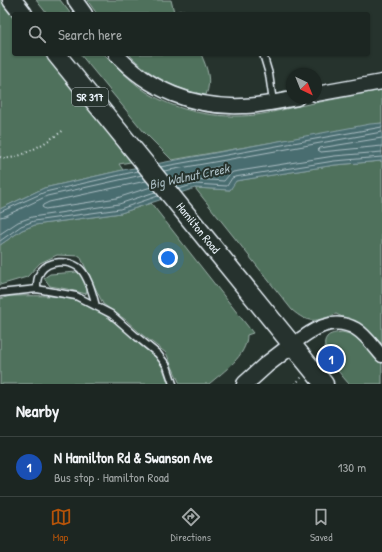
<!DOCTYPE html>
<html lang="en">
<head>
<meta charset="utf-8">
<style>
	:root { --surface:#1c2622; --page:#29322f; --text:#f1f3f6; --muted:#a0a5a5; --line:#3a4340; --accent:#b45309 }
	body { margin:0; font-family:"Patrick Hand",sans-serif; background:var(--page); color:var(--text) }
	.compass { position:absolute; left:286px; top:68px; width:36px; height:36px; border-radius:50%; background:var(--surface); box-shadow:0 1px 3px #0004; rotate:137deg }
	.you { position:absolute; left:168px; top:258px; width:14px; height:14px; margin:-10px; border:3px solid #fff; border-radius:50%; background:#1a73e8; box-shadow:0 0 0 6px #1a73e833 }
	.badge { display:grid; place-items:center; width:26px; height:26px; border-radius:50%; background:var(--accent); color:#fff; font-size:13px; font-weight:700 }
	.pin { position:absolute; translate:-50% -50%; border:2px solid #fff; box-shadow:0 1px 4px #0006 }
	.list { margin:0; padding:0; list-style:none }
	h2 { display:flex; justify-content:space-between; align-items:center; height:52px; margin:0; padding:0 16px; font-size:17px }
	h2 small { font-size:13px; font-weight:400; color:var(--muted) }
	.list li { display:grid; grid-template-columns:26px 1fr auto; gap:12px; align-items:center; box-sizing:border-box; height:60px; padding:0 16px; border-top:1px solid var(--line) }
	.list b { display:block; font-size:15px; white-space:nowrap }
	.list p { margin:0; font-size:13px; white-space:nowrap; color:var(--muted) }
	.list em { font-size:13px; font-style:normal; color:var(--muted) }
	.icon { flex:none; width:22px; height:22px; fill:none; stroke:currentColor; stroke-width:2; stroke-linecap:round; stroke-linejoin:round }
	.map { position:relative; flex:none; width:382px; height:384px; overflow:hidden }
	.search { position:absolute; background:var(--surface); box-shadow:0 1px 3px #0004; left:12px; right:12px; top:12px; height:44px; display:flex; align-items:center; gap:10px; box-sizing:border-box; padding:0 14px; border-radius:4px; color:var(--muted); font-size:15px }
	.sheet { height:112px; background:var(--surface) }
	nav { display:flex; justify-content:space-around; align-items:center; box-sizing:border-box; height:56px; border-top:1px solid var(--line); background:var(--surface); font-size:11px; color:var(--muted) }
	nav a { display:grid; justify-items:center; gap:2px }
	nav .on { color:var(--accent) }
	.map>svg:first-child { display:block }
	.green { fill:#50715c; stroke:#9cb1aa }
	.water { fill:#4a6d70; stroke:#89a2a6 }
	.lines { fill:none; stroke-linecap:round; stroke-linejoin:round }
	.shore { stroke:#a9bcc2; stroke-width:1 }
	.service-casing { stroke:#e8f1f8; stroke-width:9 }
	.minor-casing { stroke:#e8f1f8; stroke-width:15 }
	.tertiary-casing { stroke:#e8f1f8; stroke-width:17 }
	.secondary-casing { stroke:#e8f1f8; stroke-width:19 }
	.primary-casing { stroke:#e8f1f8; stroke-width:21 }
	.path { stroke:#e8f1f8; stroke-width:2; stroke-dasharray:1 3; stroke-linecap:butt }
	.service { stroke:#26332d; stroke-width:6 }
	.minor { stroke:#26332d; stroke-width:12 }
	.tertiary { stroke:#26332d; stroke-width:14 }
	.secondary { stroke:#26332d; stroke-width:16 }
	.primary { stroke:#26332d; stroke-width:18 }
	.labels { text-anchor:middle; stroke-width:4; stroke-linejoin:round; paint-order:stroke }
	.shield { fill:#26332d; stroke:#aeb8bb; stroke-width:1 }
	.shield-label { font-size:11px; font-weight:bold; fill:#e8f1f8 }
	.street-label { font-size:12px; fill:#e8f1f8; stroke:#26332d }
	.water-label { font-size:13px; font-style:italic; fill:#a9bcc2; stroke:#26332d }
</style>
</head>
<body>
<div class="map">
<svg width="382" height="384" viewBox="0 0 382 384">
	<rect width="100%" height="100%" fill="#26332d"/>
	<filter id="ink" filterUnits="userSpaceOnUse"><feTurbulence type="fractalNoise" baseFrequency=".025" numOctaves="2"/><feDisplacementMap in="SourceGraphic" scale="8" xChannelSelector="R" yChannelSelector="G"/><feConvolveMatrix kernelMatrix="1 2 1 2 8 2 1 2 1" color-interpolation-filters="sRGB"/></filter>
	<g filter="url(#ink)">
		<g class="green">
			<polygon points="0,0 12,0 14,14 14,54 56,54 142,160 119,164 123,170 44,188 0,209"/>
			<polygon points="36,0 60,0 71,14 47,14"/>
			<polygon points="87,0 171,0 174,12 184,10 186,14 97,14"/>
			<path d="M80,54h24c13,13 25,26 41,37 32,21 72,28 111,24 16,-2 32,-7 48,-10 26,-5 52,-10 78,-15v33l-210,37 -28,-28z"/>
			<path d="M129,54h72c6,14 11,26 5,41 -28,-4 -58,-20 -77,-41z"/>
			<path d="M382,161v183c-16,-15 -26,-21 -46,-30 -20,8 -28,10 -44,-4l-97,-122 35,2 5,-9 100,-16z"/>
			<path d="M151,203l102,130 -6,2c0,21 -23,36 -38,49h-29l-14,-31 -26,-20 -14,-13 -23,-16 -23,-48 -23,-1 -17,8 -13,14 -27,8v-40l22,-15 13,-5 86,-12z"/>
			<path d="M77,272c6,5 12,14 9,22l-19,-5 -17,-3 -6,-8 6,-4z"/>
			<path d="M10,296c21,0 44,-2 65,4 24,8 45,26 63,43 6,6 14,10 19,16 6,6 8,17 12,25h-169v-85z"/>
			<path d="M342,332l12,3 9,6 19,20v23h-33c-7,-8 -32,-36 -22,-47 3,-4 10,-4 15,-5z"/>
		</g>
		<polygon class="water" points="382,123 382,161 335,165 236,181 230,190 195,188 121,213 35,225 22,230 0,245 0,209 44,188 123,170 370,124"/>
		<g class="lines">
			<g class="shore">
				<polyline points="382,138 320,148 318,150 321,152 382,146"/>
				<polygon points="225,166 227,169 221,175 204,174 202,172 204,170"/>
				<polyline points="160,167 382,127"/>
				<polyline points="164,171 382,132"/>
				<polyline points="146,181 49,202 43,205 42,207 45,209 117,198 151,187"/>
				<polyline points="175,185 194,179 224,181 229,175 233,172 334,156 382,152"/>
				<polyline points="179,189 195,184 227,186 232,178 235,177 334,161 382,157"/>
				<polyline points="0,212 45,192 138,171"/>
				<polyline points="0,217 5,216 47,196 142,175"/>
				<polyline points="0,234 18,222 32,217 119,204 155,192"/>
				<polyline points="0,241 21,226 34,221 120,209 158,196"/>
			</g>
			<defs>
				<g id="service">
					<polyline points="263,54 269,74 273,102"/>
					<path d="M37,289c0,-7 0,-12 4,-18 8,-11 27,-11 37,-4 10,7 15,28 18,39"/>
					<polyline points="0,293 37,289 76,296 111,314 137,337 158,354 167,366 173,384"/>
				</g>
				<path id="minor" d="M292,345c19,-15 41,-30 64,-16 10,6 18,18 26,27"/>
				<g id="tertiary">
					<polyline points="75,0 85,14"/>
					<path d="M116,54c32,36 79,54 126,52 19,0 37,-5 55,-8"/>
					<polyline points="316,94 382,82"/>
				</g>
				<polyline id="secondary" points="245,384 266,365 292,345"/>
				<g id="primary">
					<polyline points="12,0 23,14"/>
					<polyline points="56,54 324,384"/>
				</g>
			</defs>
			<use href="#service" class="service-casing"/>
			<use href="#minor" class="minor-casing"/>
			<use href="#tertiary" class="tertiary-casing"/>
			<use href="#secondary" class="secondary-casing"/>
			<use href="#primary" class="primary-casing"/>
			<g class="path">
				<path d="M0,157c15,7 51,-18 64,-27"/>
				<polyline points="295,384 302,377"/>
			</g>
			<use href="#service" class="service"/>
			<use href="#minor" class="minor"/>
			<use href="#tertiary" class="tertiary"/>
			<use href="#secondary" class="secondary"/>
			<use href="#primary" class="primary"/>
		</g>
	</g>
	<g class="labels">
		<rect class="shield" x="72" y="88" width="36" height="18" rx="3"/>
		<g class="shield-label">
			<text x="90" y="101">SR 317</text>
		</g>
		<g class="street-label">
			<text transform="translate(198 228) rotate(51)" y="4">Hamilton Road</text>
		</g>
		<g class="water-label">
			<text transform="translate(189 176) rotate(-12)" y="5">Big Walnut Creek</text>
		</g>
	</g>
</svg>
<svg class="compass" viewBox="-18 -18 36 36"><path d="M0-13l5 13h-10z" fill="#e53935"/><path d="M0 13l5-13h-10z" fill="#a0a5a5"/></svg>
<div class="you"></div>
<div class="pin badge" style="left:331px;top:359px;background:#1a4fb4">1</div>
<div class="search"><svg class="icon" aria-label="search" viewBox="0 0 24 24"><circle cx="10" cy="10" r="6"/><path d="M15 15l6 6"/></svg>Search here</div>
</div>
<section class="sheet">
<h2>Nearby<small></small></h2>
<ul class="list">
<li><span class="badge" style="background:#1a4fb4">1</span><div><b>N Hamilton Rd &amp; Swanson Ave</b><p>Bus stop · Hamilton Road</p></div><em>130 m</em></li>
</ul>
</section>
<nav>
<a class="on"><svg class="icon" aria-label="map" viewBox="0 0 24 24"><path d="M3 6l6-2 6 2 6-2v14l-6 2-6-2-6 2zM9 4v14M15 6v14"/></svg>Map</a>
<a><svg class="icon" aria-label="directions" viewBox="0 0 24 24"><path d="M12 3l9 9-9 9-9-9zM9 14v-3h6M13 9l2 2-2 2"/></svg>Directions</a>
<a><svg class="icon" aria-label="saved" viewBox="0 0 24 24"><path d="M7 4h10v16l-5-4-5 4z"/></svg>Saved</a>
</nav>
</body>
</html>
